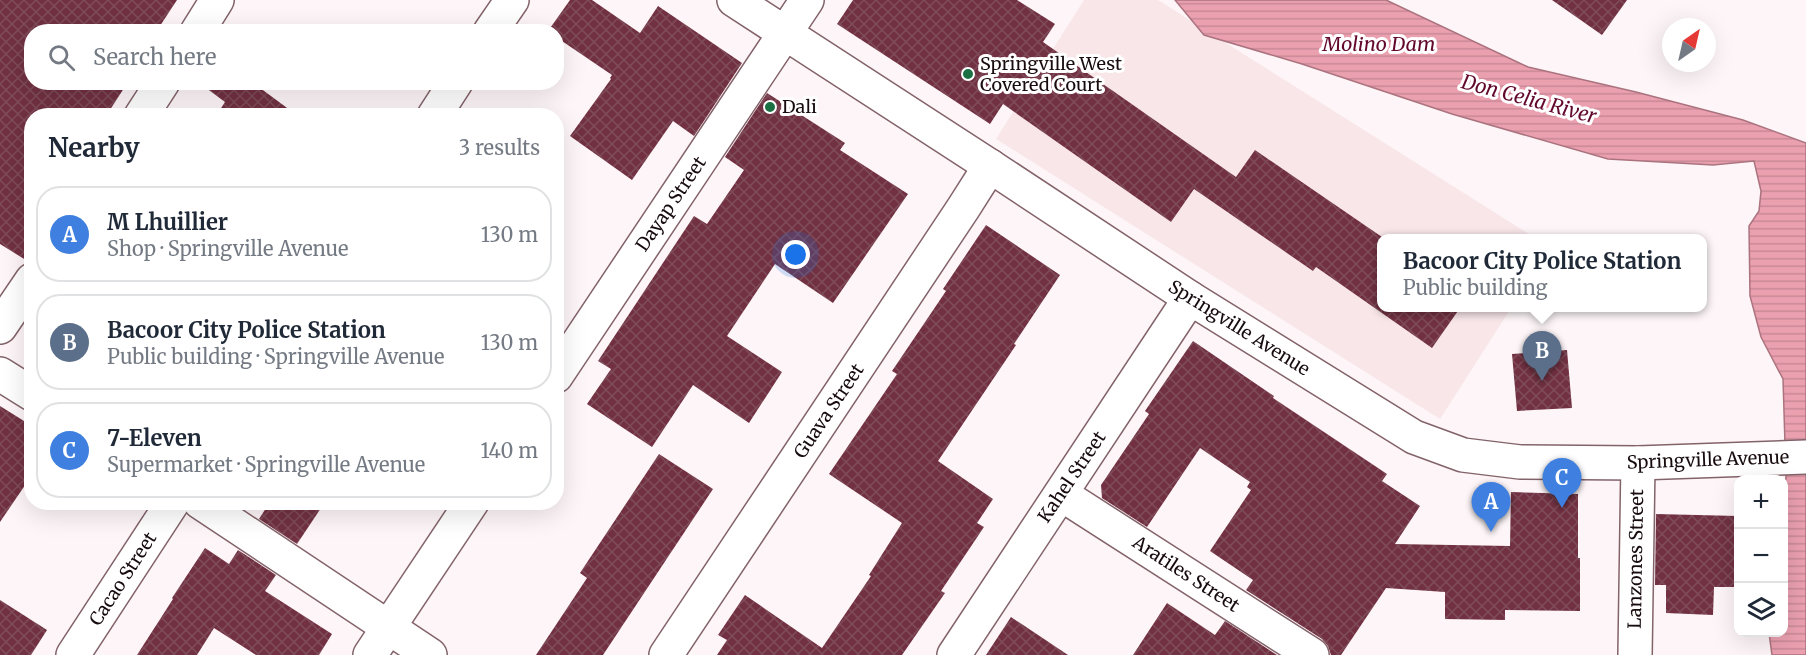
<!DOCTYPE html>
<html lang="en">
<head>
<meta charset="utf-8">
<style>
	:root { --surface:#fff; --page:#f6f6f7; --text:#1f2937; --muted:#747a83; --line:#e0e1e3; --accent:#ea580c }
	body { margin:0; font-family:Merriweather,serif; background:var(--page); color:var(--text) }
	.controls { position:absolute; right:18px; bottom:18px; display:grid; overflow:hidden; border-radius:12px; box-shadow:0 6px 24px #0002 }
	.controls button { width:54px; height:54px; display:grid; place-items:center; padding:0; border:0; border-bottom:2px solid var(--line); background:var(--surface); color:var(--text); font:30px sans-serif }
	.compass { position:absolute; left:1662px; top:18px; width:54px; height:54px; border-radius:50%; background:var(--surface); box-shadow:0 6px 24px #0002; rotate:34deg }
	.you { position:absolute; left:796px; top:255px; width:21px; height:21px; margin:-15px; border:4px solid #fff; border-radius:50%; background:#1a73e8; box-shadow:0 0 0 9px #1a73e833 }
	.badge { display:grid; place-items:center; width:39px; height:39px; border-radius:50%; background:var(--accent); color:#fff; font-size:20px; font-weight:700 }
	.pin { position:absolute; translate:-50% -50px; filter:drop-shadow(0 2px 3px #0008) }
	.pin::after { content:''; position:absolute; top:32px; width:21px; height:18px; background:inherit; clip-path:polygon(0 0,100% 0,50% 100%) }
	.popup { position:absolute; left:1377px; top:234px; width:330px; height:78px; box-sizing:border-box; display:grid; place-content:center; border-radius:12px; background:var(--surface); filter:drop-shadow(0 2px 4px #0005); font-size:20px; white-space:nowrap; color:var(--muted) }
	.popup b { font-size:22px; color:var(--text) }
	.popup::after { content:''; position:absolute; left:50%; top:100%; margin-left:-12px; border:12px solid transparent; border-top-color:var(--surface) }
	.list { margin:0; padding:0; list-style:none }
	h2 { display:flex; justify-content:space-between; align-items:center; height:78px; margin:0; padding:0 24px; font-size:26px }
	h2 small { font-size:20px; font-weight:400; color:var(--muted) }
	.list li { display:grid; grid-template-columns:39px 1fr auto; gap:18px; align-items:center; box-sizing:border-box; height:96px; margin:0 12px 12px; padding:0 12px; border:2px solid var(--line); border-radius:24px }
	.list b { display:block; font-size:22px; white-space:nowrap }
	.list p { margin:0; font-size:20px; white-space:nowrap; color:var(--muted) }
	.list em { font-size:20px; font-style:normal; color:var(--muted) }
	.icon { flex:none; width:33px; height:33px; fill:none; stroke:currentColor; stroke-width:2; stroke-linecap:round; stroke-linejoin:round }
	.map { position:relative; flex:none; width:1806px; height:655px; overflow:hidden }
	.search { position:absolute; background:var(--surface); box-shadow:0 6px 24px #0002; left:24px; top:24px; width:540px; height:66px; display:flex; align-items:center; gap:15px; box-sizing:border-box; padding:0 21px; border-radius:24px; color:var(--muted); font-size:22px }
	.panel { position:absolute; background:var(--surface); box-shadow:0 6px 24px #0002; left:24px; top:108px; width:540px; height:402px; border-radius:24px }
	.map>svg:first-child { display:block }
	.built { fill:#f8e6e9 }
	.water { fill:url(#water-rules); stroke:#ab737f; stroke-width:1.5 }
	.building { fill:url(#building-cross-hatch) }
	.lines { fill:none; stroke-linecap:round; stroke-linejoin:round }
	.minor-casing { stroke:#83636a; stroke-width:36 }
	.minor { stroke:#fff; stroke-width:33 }
	.poi-dot { fill:#1a7042; stroke:#fff; stroke-width:2 }
	.labels { text-anchor:middle; stroke-width:6; stroke-linejoin:round; paint-order:stroke }
	.poi-label { font-size:18px; fill:#170b0e; stroke:#fff; text-anchor:start }
	.street-label { font-size:18px; fill:#170b0e; stroke:#fff }
	.water-label { font-size:20px; font-style:italic; fill:#62082c; stroke:#fff }
</style>
</head>
<body>
<div class="map">
<svg width="1806" height="655" viewBox="0 0 1806 655">
	<defs>
		<pattern id="water-rules" width="6" height="5" patternUnits="userSpaceOnUse" patternTransform="scale(1.5)"><rect width="6" height="5" fill="#eba0b0"/><path d="M0 2.5h6" fill="none" stroke="#c98896"/></pattern>
		<pattern id="building-cross-hatch" width="8" height="8" patternUnits="userSpaceOnUse" patternTransform="scale(1.5)"><rect width="8" height="8" fill="#713142"/><path d="M0 0l8 8M0 8l8-8" fill="none" stroke="#7f4c59"/></pattern>
	</defs>
	<rect width="100%" height="100%" fill="#fdf5f7"/>
	<polygon class="built" points="1084,0 1158,0 1535,238 1382,238 1382,308 1511,308 1440,419 996,139"/>
	<polygon class="water" points="1175,0 1386,0 1528,67 1636,92 1743,120 1806,143 1806,655 1772,655 1769,633 1784,632 1784,502 1786,477 1783,379 1761,337 1750,296 1749,226 1759,211 1761,191 1754,161 1713,165 1608,159 1452,114 1302,64 1204,35"/>
	<g class="building">
		<polygon points="0,0 177,0 156,32 32,32 32,82 128,82 106,116 32,116 32,262 29,262 0,244"/>
		<polygon points="570,0 592,0 640,33 658,6 742,63 694,136 673,121 632,180 570,136 611,79 610,78 612,75 556,37 556,32 548,31"/>
		<polygon points="853,0 1017,0 1055,24 1043,42 1236,177 1255,150 1382,237 1382,308 1460,308 1432,348 1316,267 1313,271 1194,189 1171,222 1003,104 990,124 837,24"/>
		<polygon points="1552,0 1627,0 1602,35"/>
		<polygon points="198,82 252,82 298,116 216,116 225,102"/>
		<polygon points="767,93 845,143 840,150 908,194 833,303 775,264 727,336 782,372 749,423 693,385 652,447 587,404 611,369 598,361 694,216 707,224 744,170 725,157"/>
		<polygon points="986,225 1060,275 1014,344 1016,345 938,461 993,499 977,523 984,527 941,591 945,593 902,655 717,655 727,640 718,635 745,595 822,648 871,576 869,575 902,523 829,474 897,374 892,371 946,291 943,289"/>
		<polygon points="1193,341 1274,396 1273,398 1387,474 1382,481 1420,506 1395,544 1510,546 1511,492 1578,494 1578,558 1580,558 1580,611 1505,610 1505,620 1445,619 1445,592 1386,588 1341,655 1331,655 1328,646 1322,639 1246,590 1253,580 1210,551 1251,490 1247,487 1250,482 1200,448 1147,527 1102,498 1101,485 1149,414 1145,411"/>
		<polygon points="1567,350 1572,408 1517,411 1512,354"/>
		<polygon points="0,406 32,426 32,475 0,522"/>
		<polygon points="659,454 713,489 603,655 536,655 587,578 580,573"/>
		<polygon points="270,502 325,502 297,544 259,519"/>
		<polygon points="1656,514 1738,516 1737,587 1714,587 1713,615 1666,613 1666,585 1655,585"/>
		<polygon points="205,548 229,564 238,550 276,575 265,591 332,634 319,655 256,655 214,628 197,655 137,655 173,599 172,598"/>
		<polygon points="0,600 47,630 31,655 0,655"/>
		<polygon points="1167,603 1215,635 1225,621 1277,655 1133,655"/>
		<polygon points="1011,617 1068,655 986,655"/>
	</g>
	<g class="lines">
		<defs>
			<g id="minor">
				<polyline points="734,0 990,166 1190,298 1414,437 1463,455 1520,462 1638,463 1806,457"/>
				<polyline points="197,32 217,0"/>
				<polyline points="490,32 512,0"/>
				<polyline points="141,116 163,82"/>
				<polyline points="434,116 456,82"/>
				<polyline points="0,327 32,280"/>
				<polyline points="0,374 32,394"/>
				<polyline points="556,376 807,0"/>
				<polyline points="1061,494 1312,655"/>
				<polyline points="200,502 430,655"/>
				<polyline points="73,655 173,502"/>
				<polyline points="370,655 472,502"/>
				<polyline points="666,655 964,207 990,166"/>
				<polyline points="954,655 1190,298"/>
				<polyline points="1635,655 1638,463"/>
			</g>
		</defs>
		<use href="#minor" class="minor-casing"/>
		<use href="#minor" class="minor"/>
	</g>
	<g class="poi-dot">
		<circle cx="968" cy="74" r="6"/>
		<circle cx="770" cy="107" r="6"/>
	</g>
	<g class="labels">
		<g class="poi-label">
			<text x="980" y="70">Springville West<tspan x="980" dy="21">Covered Court</tspan></text>
			<text x="782" y="113">Dali</text>
		</g>
		<g class="street-label">
			<text transform="translate(671 204) rotate(-56)" y="6">Dayap Street</text>
			<text transform="translate(1239 328) rotate(32)" y="6">Springville Avenue</text>
			<text transform="translate(829 411) rotate(-56)" y="6">Guava Street</text>
			<text transform="translate(1708 460) rotate(-2)" y="6">Springville Avenue</text>
			<text transform="translate(1072 477) rotate(-56)" y="6">Kahel Street</text>
			<text transform="translate(1636 559) rotate(-89)" y="6">Lanzones Street</text>
			<text transform="translate(1186 574) rotate(33)" y="6">Aratiles Street</text>
			<text transform="translate(123 579) rotate(-57)" y="6">Cacao Street</text>
		</g>
		<g class="water-label">
			<text x="1379" y="51">Molino Dam</text>
			<text transform="translate(1529 99) rotate(15)" y="7">Don Celia River</text>
		</g>
	</g>
</svg>
<div class="controls">
<button>+</button>
<button>−</button>
<button><svg class="icon" aria-label="layers" viewBox="0 0 24 24"><path d="M12 4l9 5-9 5-9-5zM3 14l9 5 9-5"/></svg></button>
</div>
<svg class="compass" viewBox="-18 -18 36 36"><path d="M0-13l5 13h-10z" fill="#e53935"/><path d="M0 13l5-13h-10z" fill="#747a83"/></svg>
<div class="you"></div>
<div class="pin badge" style="left:1491px;top:532px;background:#3f7fe0">A</div>
<div class="pin badge" style="left:1542px;top:381px;background:#5c6f8a">B</div>
<div class="popup"><b>Bacoor City Police Station</b>Public building</div>
<div class="pin badge" style="left:1562px;top:508px;background:#3f7fe0">C</div>
<div class="search"><svg class="icon" aria-label="search" viewBox="0 0 24 24"><circle cx="10" cy="10" r="6"/><path d="M15 15l6 6"/></svg>Search here</div>
<section class="panel">
<h2>Nearby<small>3 results</small></h2>
<ul class="list">
<li><span class="badge" style="background:#3f7fe0">A</span><div><b>M Lhuillier</b><p>Shop · Springville Avenue</p></div><em>130 m</em></li>
<li><span class="badge" style="background:#5c6f8a">B</span><div><b>Bacoor City Police Station</b><p>Public building · Springville Avenue</p></div><em>130 m</em></li>
<li><span class="badge" style="background:#3f7fe0">C</span><div><b>7-Eleven</b><p>Supermarket · Springville Avenue</p></div><em>140 m</em></li>
</ul>
</section>
</div>
</body>
</html>
